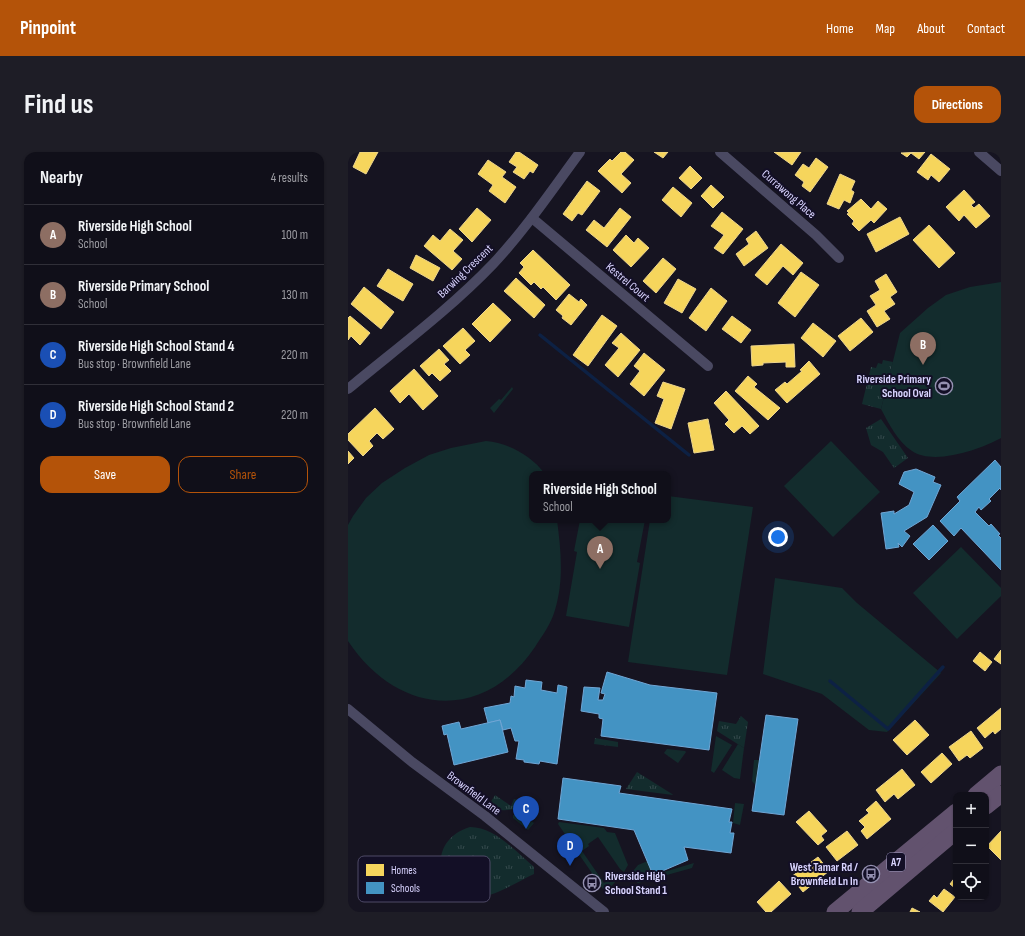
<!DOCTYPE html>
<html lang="en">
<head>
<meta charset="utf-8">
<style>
	:root { --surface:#100f19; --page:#1e1d26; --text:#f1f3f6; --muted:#9c9ca2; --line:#302f38; --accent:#b45309 }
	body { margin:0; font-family:"Sofia Sans Condensed",sans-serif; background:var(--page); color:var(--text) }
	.controls { position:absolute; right:12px; bottom:12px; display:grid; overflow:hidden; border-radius:8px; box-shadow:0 1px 3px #0004 }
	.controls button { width:36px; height:36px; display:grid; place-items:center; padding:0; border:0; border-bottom:1px solid var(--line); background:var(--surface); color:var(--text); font:20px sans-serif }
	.you { position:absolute; left:430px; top:385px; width:14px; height:14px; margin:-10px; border:3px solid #fff; border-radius:50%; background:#1a73e8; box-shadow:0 0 0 6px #1a73e833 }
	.badge { display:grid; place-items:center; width:26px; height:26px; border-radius:50%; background:var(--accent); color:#fff; font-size:13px; font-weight:700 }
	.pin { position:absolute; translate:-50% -33px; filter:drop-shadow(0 1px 2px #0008) }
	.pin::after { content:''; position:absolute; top:21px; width:14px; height:12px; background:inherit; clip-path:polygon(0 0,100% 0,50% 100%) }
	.popup { position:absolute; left:181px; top:319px; width:142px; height:52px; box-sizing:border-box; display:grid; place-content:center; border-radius:8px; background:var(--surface); filter:drop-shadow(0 1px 3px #0005); font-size:13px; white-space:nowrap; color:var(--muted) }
	.popup b { font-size:15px; color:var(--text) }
	.popup::after { content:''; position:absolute; left:50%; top:100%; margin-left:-8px; border:8px solid transparent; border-top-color:var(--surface) }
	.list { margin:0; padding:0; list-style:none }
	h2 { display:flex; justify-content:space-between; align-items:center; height:52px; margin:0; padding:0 16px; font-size:17px }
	h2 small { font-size:13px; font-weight:400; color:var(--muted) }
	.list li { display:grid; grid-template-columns:26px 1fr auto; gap:12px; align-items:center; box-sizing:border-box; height:60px; padding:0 16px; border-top:1px solid var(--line) }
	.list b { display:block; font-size:15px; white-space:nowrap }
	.list p { margin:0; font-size:13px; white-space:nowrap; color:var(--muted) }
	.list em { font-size:13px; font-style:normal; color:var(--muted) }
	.actions { display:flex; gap:8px; padding:12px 16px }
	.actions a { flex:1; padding:9px 0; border:1px solid var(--accent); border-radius:12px; text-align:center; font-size:14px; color:var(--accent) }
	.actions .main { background:var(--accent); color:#fff }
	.icon { flex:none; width:22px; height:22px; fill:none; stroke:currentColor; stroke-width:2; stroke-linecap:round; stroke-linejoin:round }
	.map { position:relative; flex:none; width:653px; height:760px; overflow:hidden; border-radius:12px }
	header { display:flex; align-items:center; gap:24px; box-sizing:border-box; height:56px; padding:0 20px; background:var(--accent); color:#fff }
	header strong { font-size:19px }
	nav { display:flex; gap:22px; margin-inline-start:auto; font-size:14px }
	.intro { display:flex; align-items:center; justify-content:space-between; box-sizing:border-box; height:96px; padding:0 24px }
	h1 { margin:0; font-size:28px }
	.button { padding:10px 18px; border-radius:12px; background:var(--accent); color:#fff; font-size:14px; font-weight:700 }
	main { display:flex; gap:24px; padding:0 24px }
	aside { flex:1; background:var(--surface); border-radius:12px; box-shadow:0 1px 3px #0004 }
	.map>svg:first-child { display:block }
	.grass { fill:url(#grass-tufts) }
	.garden { fill:#132c2d }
	.homes { fill:#f6d55c; stroke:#edd58d }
	.schools { fill:#4393c3; stroke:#70a6d5 }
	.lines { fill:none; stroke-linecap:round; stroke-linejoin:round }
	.stream { stroke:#0d2144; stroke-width:3.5 }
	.minor { stroke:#4a4962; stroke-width:10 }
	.trunk { stroke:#62526e; stroke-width:17 }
	.labels { text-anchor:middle; stroke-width:4; stroke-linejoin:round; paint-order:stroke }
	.shield { fill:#130f26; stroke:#9e99be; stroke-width:1 }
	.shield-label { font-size:11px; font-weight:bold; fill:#d9d4ff }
	.street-label { font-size:12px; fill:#d9d4ff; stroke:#130f26 }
	.poi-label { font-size:12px; font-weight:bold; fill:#d9d4ff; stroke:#130f26; text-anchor:end }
	.key { fill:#130f26; stroke:#4e4a67; stroke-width:1 }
	.key-label { font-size:11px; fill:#d9d4ff }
</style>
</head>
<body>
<header>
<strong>Pinpoint</strong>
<nav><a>Home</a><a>Map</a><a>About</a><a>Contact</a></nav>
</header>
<div class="intro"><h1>Find us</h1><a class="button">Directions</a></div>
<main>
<aside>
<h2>Nearby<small>4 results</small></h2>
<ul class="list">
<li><span class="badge" style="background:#8d6e63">A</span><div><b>Riverside High School</b><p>School</p></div><em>100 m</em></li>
<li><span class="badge" style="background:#8d6e63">B</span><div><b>Riverside Primary School</b><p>School</p></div><em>130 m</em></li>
<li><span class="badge" style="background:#1a4fb4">C</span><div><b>Riverside High School Stand 4</b><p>Bus stop · Brownfield Lane</p></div><em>220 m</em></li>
<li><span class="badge" style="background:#1a4fb4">D</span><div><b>Riverside High School Stand 2</b><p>Bus stop · Brownfield Lane</p></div><em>220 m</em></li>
</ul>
<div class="actions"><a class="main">Save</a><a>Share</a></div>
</aside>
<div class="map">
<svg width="653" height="760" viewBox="0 0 653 760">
	<defs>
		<pattern id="grass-tufts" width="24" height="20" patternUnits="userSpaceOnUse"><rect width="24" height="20" fill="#132c2d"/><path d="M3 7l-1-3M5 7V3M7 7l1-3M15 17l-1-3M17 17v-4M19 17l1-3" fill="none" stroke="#354a4c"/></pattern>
	</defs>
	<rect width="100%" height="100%" fill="#161421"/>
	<g class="grass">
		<polygon points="535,208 545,210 533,257 514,252 523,215 528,216 530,211 534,212"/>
		<polygon points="533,267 560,306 546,316 535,300 523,293 518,276"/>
		<polygon points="393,564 400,570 396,596 369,579 371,569 388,572"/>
		<polygon points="247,586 270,590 270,595 246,592"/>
		<polygon points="319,597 337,599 338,600 330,611 316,601"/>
		<polygon points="289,620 324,642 325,643 278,637"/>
		<path d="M147,643l16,11 3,-7 8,2 2,4c-13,7 -23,6 -37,3z"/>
		<path d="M122,675c25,0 46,25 64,40v7c-15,7 -38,21 -53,23 -44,4 -58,-56 -11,-70z"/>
	</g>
	<g class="garden">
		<path d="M653,130v156c-20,11 -67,28 -89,13 -14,-9 -23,-27 -31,-42l19,-76 28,-25 18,-13 24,-8z"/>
		<polygon points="164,235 165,237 146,261 142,256 151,247 153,248"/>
		<path d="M138,289c22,2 45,14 59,33h-13v46h25c4,30 7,61 -2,90 -4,14 -13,26 -20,37 -52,77 -138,68 -187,-6v-116l5,-9 13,-18 16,-15 23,-15 24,-13 22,-7z"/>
		<polygon points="483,289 532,340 485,385 436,334"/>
		<polygon points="320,344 405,355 379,523 280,510 302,368 320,368"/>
		<polygon points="232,368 297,368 289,410 292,411 281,475 218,464 229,400 226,399"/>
		<polygon points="613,395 653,436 653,444 609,487 565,441"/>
		<polygon points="427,426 494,436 509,451 593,521 539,580 521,578 474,542 415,522"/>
		<polygon points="368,584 384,593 366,621 363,619"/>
		<polygon points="390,592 396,596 392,627 386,626 374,618"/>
		<polygon points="406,608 412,608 408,634 404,629"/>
		<polygon points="387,651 396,652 392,673 385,671"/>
		<polygon points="173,661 186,671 180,678 165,666 165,663"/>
		<polygon points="211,670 256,676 259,680 267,681 280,713 276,720 272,717 250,685 240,692 241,694 234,699 256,731 264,726 268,729 260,738 255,737 210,672"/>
		<polygon points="300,709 306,723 346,711 344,716 290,731 281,724 290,713"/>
	</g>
	<g class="homes">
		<polygon points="12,0 30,0 18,22 5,15"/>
		<polygon points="168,0 171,0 190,13 185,21 182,19 176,27 165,20 169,15 161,10"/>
		<polygon points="273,0 277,0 286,8 273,22 283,31 274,41 250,19 262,7 264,9"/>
		<polygon points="306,0 320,0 315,6"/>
		<polygon points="426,0 453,0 444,13"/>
		<polygon points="577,0 571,7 563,1 559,5 553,1"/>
		<polygon points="583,2 602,17 591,30 583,23 580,28 569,20"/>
		<polygon points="468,6 480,15 462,40 454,34 456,30 447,23 455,12 461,16"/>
		<polygon points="140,8 158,20 154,25 168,35 157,51 141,39 145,33 130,22"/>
		<polygon points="342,14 354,26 343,37 331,26"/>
		<polygon points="492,22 507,29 503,38 506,40 502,51 496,48 491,57 479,52"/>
		<polygon points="239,29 252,39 234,63 230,61 224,69 215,62"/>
		<polygon points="363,33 376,45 365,56 353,44"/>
		<polygon points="325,35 344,51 333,65 314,48"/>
		<polygon points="616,38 627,50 623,53 626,56 631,52 642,64 628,76 616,63 611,69 598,55"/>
		<polygon points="513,47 523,57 530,49 539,57 526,71 523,68 511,79 504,72 506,69 499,62 501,61 499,59"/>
		<polygon points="129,56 143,68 124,90 111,77"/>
		<polygon points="272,56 283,65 259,95 238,78 246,68 256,76"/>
		<polygon points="374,60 395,77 375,102 366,96 376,83 363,74"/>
		<polygon points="552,65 561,82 528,100 519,82"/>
		<polygon points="581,73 607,101 591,116 565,88"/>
		<polygon points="102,77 115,88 105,99 114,107 104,118 76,94 85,83 92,89"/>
		<polygon points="408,79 420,96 396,114 388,102 401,92 398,87"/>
		<polygon points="278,83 286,91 290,86 301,96 283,115 265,98"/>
		<polygon points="433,92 455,111 445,123 435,114 419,133 407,123"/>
		<polygon points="185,98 222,133 208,148 195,135 193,137 186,130 183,133 171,121 176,115 172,111"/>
		<polygon points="68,103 92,116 85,129 62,116"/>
		<polygon points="315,106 328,117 308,141 295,129"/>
		<polygon points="40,117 65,132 55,149 29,134"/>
		<polygon points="453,120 471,133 447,165 430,151"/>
		<polygon points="538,122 549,140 542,145 547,152 536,159 542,167 529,175 519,159 528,153 522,144 532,138 527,129"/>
		<polygon points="168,126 197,153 186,166 156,139"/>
		<polygon points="330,127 348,137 334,161 316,151"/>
		<polygon points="16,135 46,160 33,177 3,152"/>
		<polygon points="363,136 379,149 358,179 341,166"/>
		<polygon points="221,142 231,150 233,147 239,153 223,173 214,166 215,164 208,158"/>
		<polygon points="145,151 163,168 142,190 124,172"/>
		<polygon points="254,163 269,174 240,214 225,203"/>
		<polygon points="2,164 22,181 12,193 3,184 0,188 0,166"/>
		<polygon points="384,164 403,178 393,191 374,177"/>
		<polygon points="513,166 525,180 502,199 490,184"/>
		<polygon points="465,171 488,189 475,205 453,186"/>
		<polygon points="115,176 127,189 117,198 122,203 112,212 95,194"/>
		<polygon points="273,181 292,198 270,225 257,213 271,196 264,191"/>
		<polygon points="446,192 447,215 438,215 438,210 415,211 415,213 404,214 403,194"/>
		<polygon points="91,197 101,208 96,212 103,219 92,229 84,221 81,224 72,214"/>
		<polygon points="296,201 317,218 296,244 282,232 292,219 286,214"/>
		<polygon points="461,209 472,222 439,251 427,238 437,230 439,232 454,219 452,218"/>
		<polygon points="66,217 90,244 75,258 61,242 52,251 42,239"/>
		<polygon points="400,224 409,232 406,235 432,256 420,268 387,239"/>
		<polygon points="315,230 337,237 323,277 307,271 316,247 309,244"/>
		<polygon points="378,239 411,274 402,282 394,274 386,281 377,272 381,268 366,251"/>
		<polygon points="27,256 46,277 35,287 29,281 21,289 25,294 15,304 0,288 0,282"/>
		<polygon points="360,267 366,298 346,301 340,271"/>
		<polygon points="0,299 6,306 0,312"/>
		<polygon points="653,498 653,512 646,507"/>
		<polygon points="632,500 644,510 637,519 625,509"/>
		<polygon points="653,556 653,577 647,582 645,579 637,586 629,576"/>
		<polygon points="567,568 581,583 559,603 545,588"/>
		<polygon points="623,579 635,596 622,606 619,603 611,609 601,595"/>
		<polygon points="594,601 604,612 583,631 573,620"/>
		<polygon points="554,617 567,633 550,647 546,642 537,650 528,638"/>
		<polygon points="528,649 543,667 519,687 513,679 517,675 511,669 521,661 518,658"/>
		<polygon points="461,659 479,679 473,684 476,688 470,693 448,670"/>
		<polygon points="499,679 510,693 489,709 478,695"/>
		<polygon points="653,679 653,708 639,694"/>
		<polygon points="470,705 481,719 455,740 443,725"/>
		<polygon points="608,724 608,737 602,732"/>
		<polygon points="431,729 443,742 423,760 418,760 409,750"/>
		<polygon points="596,737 607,745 595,760 581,749 586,743 589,746"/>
		<polygon points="564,756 572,760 562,760"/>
	</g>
	<g class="schools">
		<polygon points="647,308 653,315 653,338 652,336 641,347 643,349 633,358 631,355 627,360 641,374 643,372 652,382 650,383 653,386 653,418 613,376 606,384 592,369 612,349 609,345"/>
		<polygon points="568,317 587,325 585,330 593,333 579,365 556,379 562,384 554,395 550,391 551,395 538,397 533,361 546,359 546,362 561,353 566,340 551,332 556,320"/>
		<polygon points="585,373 600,389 581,408 565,392"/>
		<polygon points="259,520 302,533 369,541 361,598 253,584 255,567 251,566 251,562 233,559 236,535 252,536 250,548 255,548 257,542 253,541"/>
		<polygon points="178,528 194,530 193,538 209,541 210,533 219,535 209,612 192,609 191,612 176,610 176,608 168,607 171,589 167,589 163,576 155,578 152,568 140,571 136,556 162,551 163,544 166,545 167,534 177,536"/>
		<polygon points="418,563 450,567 436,663 404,659"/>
		<polygon points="152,568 160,600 106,613 99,582 96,583 94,574 111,570 113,577"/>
		<polygon points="215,626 273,634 271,641 384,657 381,670 384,670 382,681 386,681 383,701 336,695 340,708 305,723 286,678 210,667"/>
	</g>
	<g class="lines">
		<g class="stream">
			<polyline points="192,183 341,303"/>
			<polyline points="482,529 540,577 595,515"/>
		</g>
		<g class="minor">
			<polyline points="372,0 468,83 491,106"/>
			<polyline points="631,0 653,19"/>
			<polyline points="184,66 360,214"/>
			<path d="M0,237c48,-40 101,-79 145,-125 32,-34 59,-74 87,-112"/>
			<polyline points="0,557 64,610 137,664 256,760"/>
		</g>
		<g class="trunk">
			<polyline points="628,643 653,622"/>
			<polyline points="638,654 653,642"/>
			<polyline points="487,760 608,660"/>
			<polyline points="512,760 608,679"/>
		</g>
	</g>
	<defs>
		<symbol id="stadium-ring" viewBox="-11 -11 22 22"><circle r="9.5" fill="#130f26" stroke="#9591b1" stroke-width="1.5"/><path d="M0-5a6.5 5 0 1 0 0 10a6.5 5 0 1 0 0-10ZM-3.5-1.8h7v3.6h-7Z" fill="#9591b1"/></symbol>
		<symbol id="bus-ring" viewBox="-11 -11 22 22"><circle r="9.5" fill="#130f26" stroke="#9591b1" stroke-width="1.5"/><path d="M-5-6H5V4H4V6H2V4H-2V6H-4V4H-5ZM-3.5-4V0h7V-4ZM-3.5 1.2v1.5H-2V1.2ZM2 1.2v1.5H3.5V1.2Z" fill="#9591b1"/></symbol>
	</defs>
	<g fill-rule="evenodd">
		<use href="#stadium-ring" x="586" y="224" width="20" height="20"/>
		<use href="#bus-ring" x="513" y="712" width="20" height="20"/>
		<use href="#bus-ring" x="234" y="721" width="20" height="20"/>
	</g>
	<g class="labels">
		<rect class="shield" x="539" y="701" width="18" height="18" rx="3"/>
		<g class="shield-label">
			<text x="548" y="714">A7</text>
		</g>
		<g class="street-label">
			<text transform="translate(441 42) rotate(41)" y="4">Currawong Place</text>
			<text transform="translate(117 119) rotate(-44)" y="4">Barwing Crescent</text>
			<text transform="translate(280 130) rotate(40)" y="4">Kestrel Court</text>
			<text transform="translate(126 641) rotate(37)" y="4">Brownfield Lane</text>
		</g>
		<g class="poi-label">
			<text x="583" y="231">Riverside Primary<tspan x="583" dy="14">School Oval</tspan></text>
			<text x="510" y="719">West Tamar Rd /<tspan x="510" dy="14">Brownfield Ln In</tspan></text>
			<text x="257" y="728" text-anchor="start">Riverside High<tspan x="257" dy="14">School Stand 1</tspan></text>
		</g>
	</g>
	<rect x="10" y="704" width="132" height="46" rx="6" class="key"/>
	<rect x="18" y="712" width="18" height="12" fill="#f6d55c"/>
	<rect x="18" y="730" width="18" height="12" fill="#4393c3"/>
	<g class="key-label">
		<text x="43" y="722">Homes</text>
		<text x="43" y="740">Schools</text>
	</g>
</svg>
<div class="controls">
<button>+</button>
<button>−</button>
<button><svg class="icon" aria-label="locate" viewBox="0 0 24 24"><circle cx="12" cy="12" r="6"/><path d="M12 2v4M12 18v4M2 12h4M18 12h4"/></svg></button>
</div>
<div class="you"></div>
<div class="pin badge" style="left:252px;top:417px;background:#8d6e63">A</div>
<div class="popup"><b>Riverside High School</b>School</div>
<div class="pin badge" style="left:575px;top:213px;background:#8d6e63">B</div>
<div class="pin badge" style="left:178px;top:677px;background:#1a4fb4">C</div>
<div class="pin badge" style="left:222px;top:714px;background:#1a4fb4">D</div>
</div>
</main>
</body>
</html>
